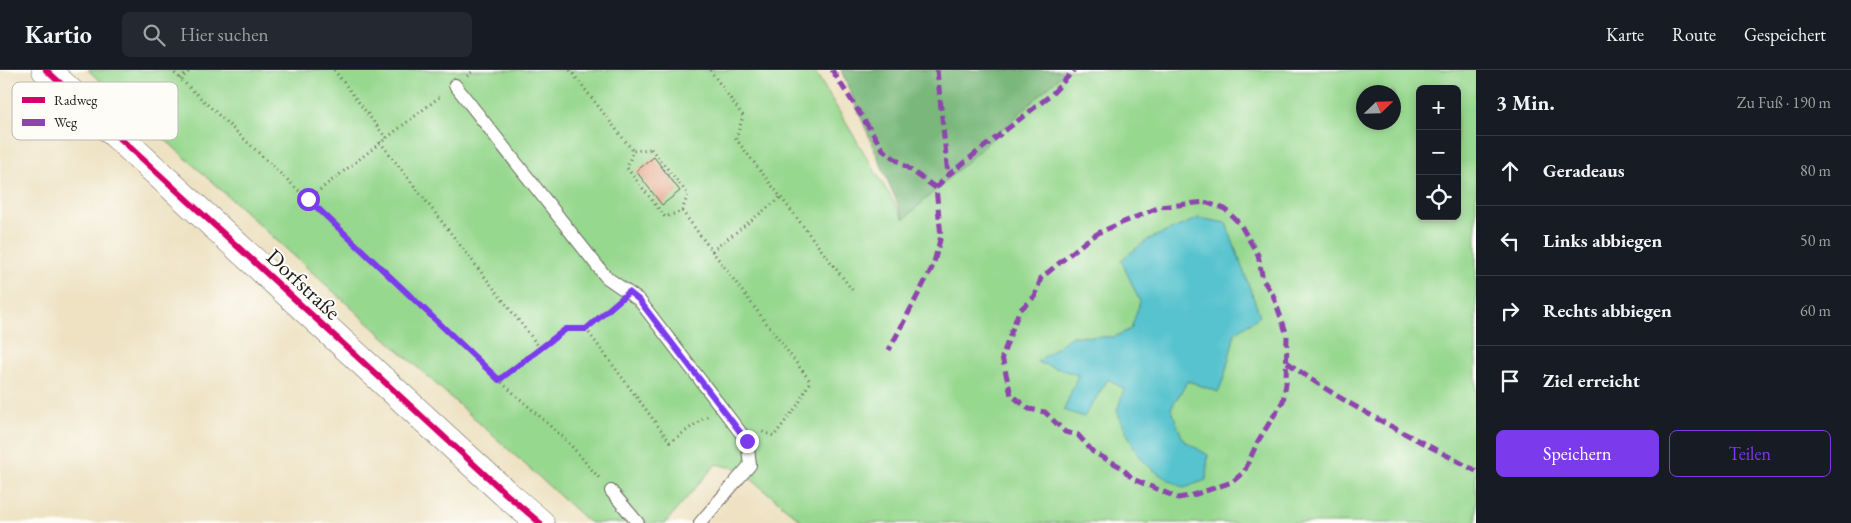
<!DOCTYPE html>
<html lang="de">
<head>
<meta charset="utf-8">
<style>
	:root { --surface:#171b24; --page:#242831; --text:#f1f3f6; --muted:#9ea1a6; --line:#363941; --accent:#7c3aed }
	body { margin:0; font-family:"EB Garamond",serif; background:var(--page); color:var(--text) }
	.controls { position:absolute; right:15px; top:15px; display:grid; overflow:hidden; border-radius:8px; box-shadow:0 2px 8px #0003 }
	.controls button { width:45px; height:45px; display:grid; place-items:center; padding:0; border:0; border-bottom:1px solid var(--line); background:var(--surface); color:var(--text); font:25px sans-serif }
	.compass { position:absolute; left:1356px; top:15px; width:45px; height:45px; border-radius:50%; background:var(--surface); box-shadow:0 2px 8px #0003; rotate:67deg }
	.stop { position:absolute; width:15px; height:15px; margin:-11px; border:4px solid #7c3aed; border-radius:50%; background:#fff }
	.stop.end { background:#7c3aed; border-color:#fff; box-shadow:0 1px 5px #0008 }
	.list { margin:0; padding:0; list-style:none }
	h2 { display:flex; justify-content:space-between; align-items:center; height:65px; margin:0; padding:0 20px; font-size:21px }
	h2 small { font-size:16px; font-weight:400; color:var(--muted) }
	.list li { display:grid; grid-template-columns:32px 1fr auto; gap:15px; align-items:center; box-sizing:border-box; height:70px; padding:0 20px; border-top:1px solid var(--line) }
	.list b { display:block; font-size:19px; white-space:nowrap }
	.list em { font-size:16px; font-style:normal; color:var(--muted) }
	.actions { display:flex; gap:10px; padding:15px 20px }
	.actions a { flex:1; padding:11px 0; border:1px solid var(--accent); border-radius:8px; text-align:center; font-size:18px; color:var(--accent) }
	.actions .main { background:var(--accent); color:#fff }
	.icon { flex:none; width:28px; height:28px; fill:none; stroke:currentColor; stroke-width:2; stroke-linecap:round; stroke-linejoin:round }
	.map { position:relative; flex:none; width:1476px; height:453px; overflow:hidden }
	header { display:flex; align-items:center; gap:30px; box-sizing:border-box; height:70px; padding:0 25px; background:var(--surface); border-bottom:1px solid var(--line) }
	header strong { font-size:24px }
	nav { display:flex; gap:28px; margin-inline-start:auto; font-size:18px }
	.search { width:350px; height:45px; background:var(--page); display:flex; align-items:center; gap:12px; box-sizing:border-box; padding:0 18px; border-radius:8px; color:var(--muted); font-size:19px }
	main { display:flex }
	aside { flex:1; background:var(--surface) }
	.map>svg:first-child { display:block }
	.green { fill:#97d88f; stroke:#5a7a56; fill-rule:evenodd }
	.forest { fill:#79b87a; stroke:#4a6a4b }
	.water { fill:#56c3ce; stroke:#397075 }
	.building { fill:#e09a7b }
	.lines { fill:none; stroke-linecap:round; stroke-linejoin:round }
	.service-casing { stroke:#666156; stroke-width:14 }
	.tertiary-casing { stroke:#666156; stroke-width:29 }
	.path { stroke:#666156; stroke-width:3; stroke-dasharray:1 4; stroke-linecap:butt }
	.service { stroke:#fff; stroke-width:12 }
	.tertiary { stroke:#fff; stroke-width:28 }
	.quiet { stroke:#8e44ad; stroke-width:5; stroke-dasharray:10 5; stroke-linecap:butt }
	.cycleway-casing { stroke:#fdfcf7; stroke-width:9 }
	.cycleway { stroke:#d6006c; stroke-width:6 }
	.route { stroke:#7c3aed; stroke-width:6 }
	.labels { text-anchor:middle; stroke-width:4; stroke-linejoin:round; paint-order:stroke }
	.street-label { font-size:22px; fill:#1c1c1c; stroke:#fdfcf7 }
	.key { fill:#fdfcf7; stroke:#bab9b5; stroke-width:1 }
	.key-label { font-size:14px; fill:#1c1c1c }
</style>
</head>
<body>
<header>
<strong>Kartio</strong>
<div class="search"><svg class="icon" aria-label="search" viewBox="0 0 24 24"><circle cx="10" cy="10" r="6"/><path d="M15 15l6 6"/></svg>Hier suchen</div>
<nav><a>Karte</a><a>Route</a><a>Gespeichert</a></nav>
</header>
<main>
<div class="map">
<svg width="1476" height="453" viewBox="0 0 1476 453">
	<rect width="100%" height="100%" fill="#fdfcf7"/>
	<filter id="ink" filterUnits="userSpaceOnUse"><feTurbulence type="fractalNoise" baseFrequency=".02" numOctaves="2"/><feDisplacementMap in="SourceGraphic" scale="10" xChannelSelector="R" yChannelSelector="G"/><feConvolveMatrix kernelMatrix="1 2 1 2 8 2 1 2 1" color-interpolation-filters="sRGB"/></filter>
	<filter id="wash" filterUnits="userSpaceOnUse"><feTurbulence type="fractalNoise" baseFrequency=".0096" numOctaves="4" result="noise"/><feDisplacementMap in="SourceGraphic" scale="20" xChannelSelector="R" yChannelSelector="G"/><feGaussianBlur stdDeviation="1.12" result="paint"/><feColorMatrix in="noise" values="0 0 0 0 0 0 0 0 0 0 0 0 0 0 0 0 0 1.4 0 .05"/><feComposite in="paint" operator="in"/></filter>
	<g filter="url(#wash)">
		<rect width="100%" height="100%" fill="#eee2c3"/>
		<path class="green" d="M88,0h726l90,149 161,-149h411v453h-672l-65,-54 -23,-5 -51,59h-75zM1420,19h37v127h-37zM1364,22h30v30h-30z"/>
		<polygon class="forest" points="841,0 1067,0 904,149"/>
		<path class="water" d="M1199,148l27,5 34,93 -25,17 -11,45 -6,14 -30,-11 -17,27 12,32 25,15 -2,25 -22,8c-45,-22 -47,-33 -67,-77l7,-22 -16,-10 -24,38 -20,-7 14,-35 -41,-13 35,-26 42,1 17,-8 9,-27 -19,-42 28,-21z"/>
		<g id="blocks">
			<polygon class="building" points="654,87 680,121 662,135 636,101"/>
		</g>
	</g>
	<g filter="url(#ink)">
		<use href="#blocks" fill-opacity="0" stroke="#666156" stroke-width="1"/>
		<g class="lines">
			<defs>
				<g id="service">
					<polyline points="455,15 606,207 639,230 747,371 750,395 700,453"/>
					<polyline points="611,421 638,453"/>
				</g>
				<polyline id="tertiary" points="46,0 505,423 540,453"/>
			</defs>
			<use href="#service" class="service-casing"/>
			<use href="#tertiary" class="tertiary-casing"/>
			<g class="path">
				<polyline points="171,0 499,310 568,372 600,409"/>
				<polyline points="334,0 386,68"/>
				<polyline points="570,0 633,81"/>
				<polyline points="710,0 743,46 736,69 853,221"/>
				<polyline points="467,6 474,0"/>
				<polyline points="180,9 191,0"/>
				<polyline points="380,72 540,278"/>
				<polygon points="651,79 688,124 682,141 665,147 627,98 633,81"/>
				<polyline points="308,129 442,25"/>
				<polyline points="682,141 810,311 799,333 774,366 760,361"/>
				<polyline points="712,181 781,127"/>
				<polyline points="586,259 670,372 707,346"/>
				<polyline points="499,310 566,259 586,259 616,233"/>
			</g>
			<use href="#service" class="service"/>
			<use href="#tertiary" class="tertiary"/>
			<g class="quiet">
				<polyline points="832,0 884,81 936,118 941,166 933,196 889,280"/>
				<polyline points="937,0 948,105"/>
				<polyline points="936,118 948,105 1052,24 1074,0"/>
				<polygon points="1205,132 1225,139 1240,154 1258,185 1263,210 1273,225 1287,265 1286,314 1283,331 1258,371 1244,402 1232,412 1190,426 1178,428 1133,409 1121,397 1093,382 1078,365 1065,362 1045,342 1029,339 1011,325 1002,287 1019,241 1035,226 1041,208 1086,171 1100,162 1160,137"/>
				<path d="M1287,292c58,44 125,74 189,109"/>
			</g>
			<defs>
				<polyline id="cycleway" points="46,0 505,423 540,453"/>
			</defs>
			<use href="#cycleway" class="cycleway-casing"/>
			<use href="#cycleway" class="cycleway"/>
		</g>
	</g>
	<g class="lines" filter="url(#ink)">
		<polyline class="route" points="308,129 499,310 566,259 586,259 629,222 639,230 747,371"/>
	</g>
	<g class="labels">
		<g class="street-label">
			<text transform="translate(304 214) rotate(43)" y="8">Dorfstraße</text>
		</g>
	</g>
	<rect x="12" y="12" width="166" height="58" rx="8" class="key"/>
	<rect x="22" y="27" width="23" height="6" fill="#d6006c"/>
	<rect x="22" y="49" width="23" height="7" fill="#8e44ad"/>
	<g class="key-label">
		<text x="54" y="35">Radweg</text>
		<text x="54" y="57">Weg</text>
	</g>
</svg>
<div class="controls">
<button>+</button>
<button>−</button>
<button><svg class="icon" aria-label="locate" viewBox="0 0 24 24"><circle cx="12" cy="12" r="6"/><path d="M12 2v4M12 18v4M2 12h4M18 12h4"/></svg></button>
</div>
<svg class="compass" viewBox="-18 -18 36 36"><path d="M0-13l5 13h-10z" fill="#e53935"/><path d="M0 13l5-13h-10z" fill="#9ea1a6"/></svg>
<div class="stop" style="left:308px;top:129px"></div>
<div class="stop end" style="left:747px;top:371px"></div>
</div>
<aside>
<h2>3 Min.<small>Zu Fuß · 190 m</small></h2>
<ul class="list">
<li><svg class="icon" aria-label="ahead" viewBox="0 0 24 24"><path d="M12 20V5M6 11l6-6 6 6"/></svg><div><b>Geradeaus</b></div><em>80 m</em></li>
<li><svg class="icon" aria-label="left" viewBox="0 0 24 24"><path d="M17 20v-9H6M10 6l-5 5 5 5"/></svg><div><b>Links abbiegen</b></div><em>50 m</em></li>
<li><svg class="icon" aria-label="right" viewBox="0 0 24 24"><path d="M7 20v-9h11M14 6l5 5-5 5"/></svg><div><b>Rechts abbiegen</b></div><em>60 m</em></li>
<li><svg class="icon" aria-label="arrive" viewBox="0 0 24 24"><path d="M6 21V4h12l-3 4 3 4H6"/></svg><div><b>Ziel erreicht</b></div></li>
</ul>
<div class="actions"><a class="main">Speichern</a><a>Teilen</a></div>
</aside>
</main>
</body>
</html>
